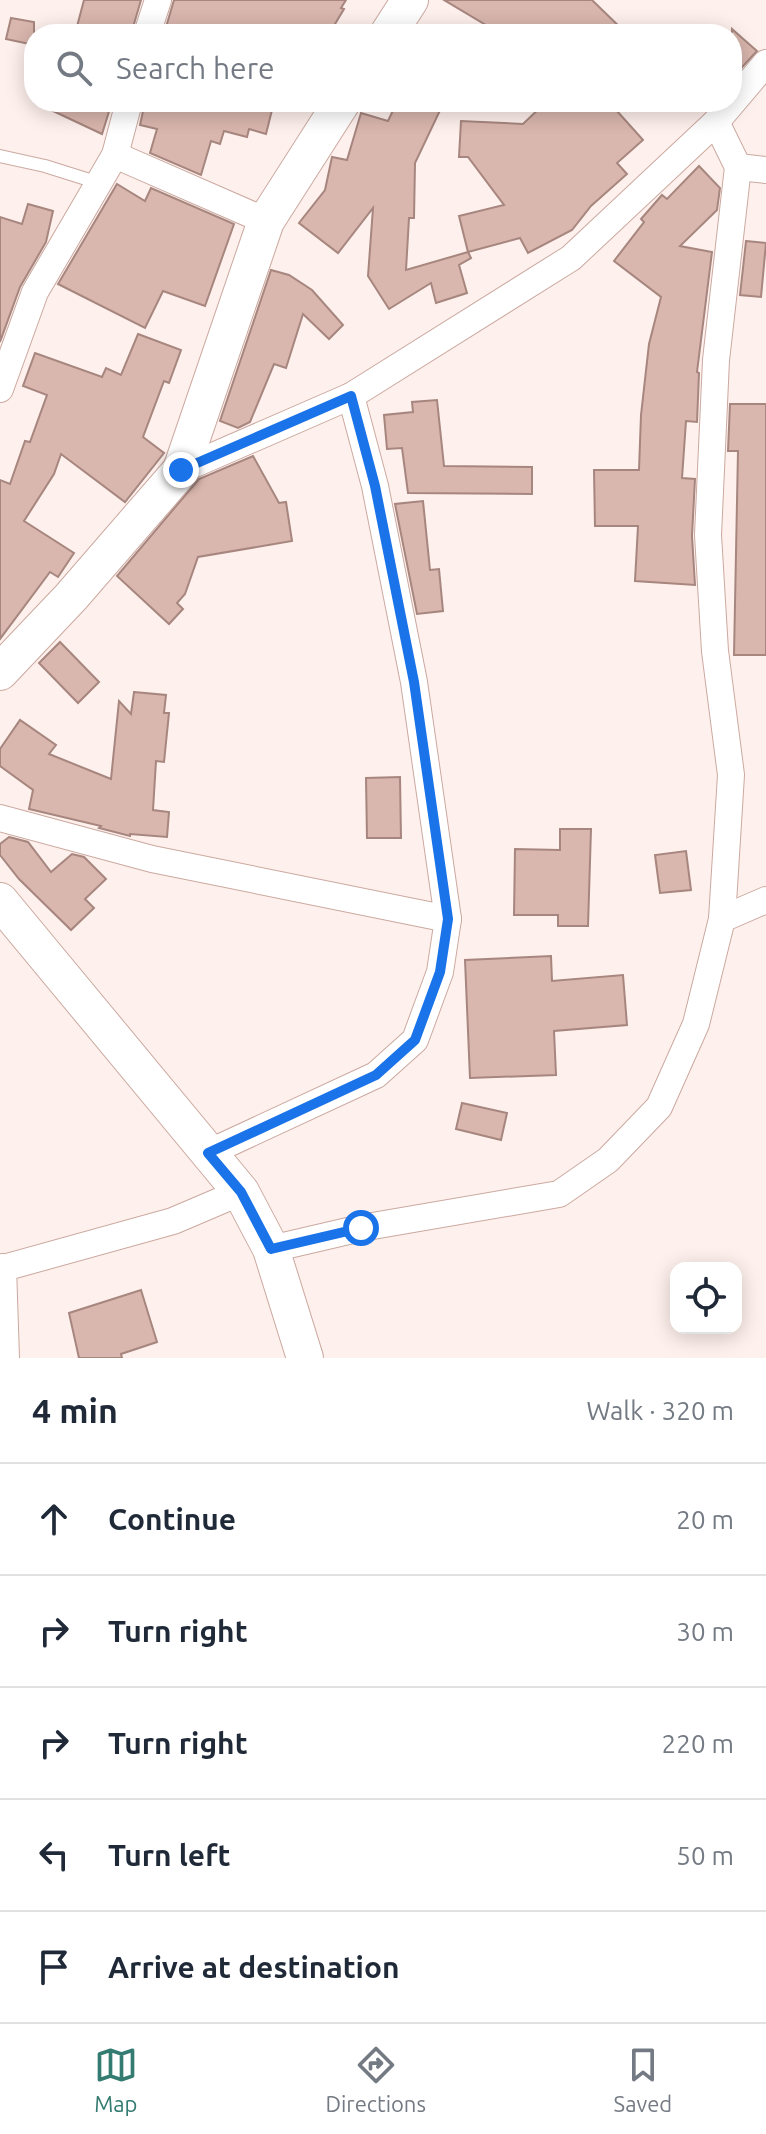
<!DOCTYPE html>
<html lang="en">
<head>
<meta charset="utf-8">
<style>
	:root { --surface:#fff; --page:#f2f2f3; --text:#1f2937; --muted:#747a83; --line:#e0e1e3; --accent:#347b71 }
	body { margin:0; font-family:Ubuntu,sans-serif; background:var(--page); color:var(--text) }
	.controls { position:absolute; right:24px; bottom:24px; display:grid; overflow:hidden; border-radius:16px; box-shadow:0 4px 20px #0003 }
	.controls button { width:72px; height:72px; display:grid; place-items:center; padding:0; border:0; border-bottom:2px solid var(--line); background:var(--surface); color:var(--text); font:40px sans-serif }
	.stop { position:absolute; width:24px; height:24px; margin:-18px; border:6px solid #1a73e8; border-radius:50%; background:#fff }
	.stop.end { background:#1a73e8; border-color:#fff; box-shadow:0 2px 8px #0008 }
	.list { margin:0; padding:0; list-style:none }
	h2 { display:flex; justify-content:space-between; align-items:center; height:104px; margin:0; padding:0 32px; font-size:34px }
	h2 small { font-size:26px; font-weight:400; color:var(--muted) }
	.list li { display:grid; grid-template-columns:52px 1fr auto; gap:24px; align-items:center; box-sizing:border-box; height:112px; padding:0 32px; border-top:2px solid var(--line) }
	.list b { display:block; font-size:30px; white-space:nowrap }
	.list em { font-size:26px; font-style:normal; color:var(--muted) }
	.icon { flex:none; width:44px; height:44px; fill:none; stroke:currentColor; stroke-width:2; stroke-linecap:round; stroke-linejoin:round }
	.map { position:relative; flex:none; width:766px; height:1358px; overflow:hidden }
	.search { position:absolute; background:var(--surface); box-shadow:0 4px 20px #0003; left:24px; right:24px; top:24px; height:88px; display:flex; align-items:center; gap:20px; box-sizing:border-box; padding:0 28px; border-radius:32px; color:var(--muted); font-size:30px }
	.sheet { height:664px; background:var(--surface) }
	nav { display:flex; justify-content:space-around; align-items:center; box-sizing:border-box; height:112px; border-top:2px solid var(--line); background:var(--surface); font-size:22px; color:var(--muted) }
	nav a { display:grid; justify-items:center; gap:4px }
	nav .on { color:var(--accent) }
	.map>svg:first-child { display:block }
	.building { fill:#d9b6ae; stroke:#a6867e; stroke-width:2 }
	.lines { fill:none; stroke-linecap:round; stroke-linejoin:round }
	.lane-casing { stroke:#cba9a0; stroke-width:14 }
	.street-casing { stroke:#cba9a0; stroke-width:28 }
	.secondary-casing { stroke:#cba9a0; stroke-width:38 }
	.lane { stroke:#fff; stroke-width:12 }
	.street { stroke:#fff; stroke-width:26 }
	.secondary { stroke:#fff; stroke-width:36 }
	.route { stroke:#1a73e8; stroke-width:10 }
</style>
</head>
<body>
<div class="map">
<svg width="766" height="1358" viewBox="0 0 766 1358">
	<rect width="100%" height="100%" fill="#fef0ec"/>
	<g class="building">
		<polygon points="84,0 141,0 131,34 75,34"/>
		<polygon points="174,0 346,0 341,8 344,9 329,34 164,34"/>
		<polygon points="444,0 592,0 627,34 501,34"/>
		<polygon points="11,18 34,22 34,45 6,39"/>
		<polygon points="732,29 757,51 732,78"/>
		<polygon points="34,102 112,102 102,134"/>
		<polygon points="145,102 274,102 266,134 249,129 247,137 224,131 220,144 211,141 201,175 150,153 157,129 140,125"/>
		<polygon points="397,102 444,102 415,163 414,218 409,218 406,270 468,252 471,258 459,265 467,293 436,303 431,283 389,309 368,276 373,208 338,253 299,223 325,190 332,157 347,160 361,113 388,121"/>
		<polygon points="546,102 609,102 643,140 617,163 627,174 591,206 572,230 528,253 520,238 468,252 459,216 504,205 468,157 459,157 461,121 523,124"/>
		<polygon points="699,166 720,188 717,210 680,246 712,252 697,372 699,373 697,422 686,421 682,478 695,479 692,536 695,585 635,581 638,526 595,526 594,470 639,470 641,415 649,344 661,297 614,261 644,222 641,219 662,195 667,199"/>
		<polygon points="117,184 145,201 151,188 234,224 205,306 163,291 145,328 58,284"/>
		<polygon points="28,204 53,211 46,242 20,287 0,342 0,217 22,224"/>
		<polygon points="746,241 766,243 761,297 740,295"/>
		<polygon points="271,270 289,275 312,290 343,325 329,339 303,314 286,368 274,364 250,422 238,428 220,421"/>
		<polygon points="138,334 181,350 169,383 164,381 143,437 164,453 125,502 61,454 54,474 24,521 74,553 58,577 50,572 0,639 0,480 10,484 25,441 30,442 47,395 23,386 35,353 102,377 106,368 121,375"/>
		<polygon points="437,400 444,466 532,467 532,494 408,493 402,448 387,449 384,415 413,412 412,402"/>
		<polygon points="730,404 766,404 766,655 734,655 738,451 728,451"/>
		<polygon points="253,456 279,503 286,502 292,541 198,557 185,594 177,603 183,609 169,624 117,576 199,479"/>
		<polygon points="423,501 430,570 439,569 443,611 417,614 395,504"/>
		<polygon points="60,642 99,682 78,703 39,663"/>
		<polygon points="134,692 166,695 164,713 169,713 164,762 156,761 153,810 169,812 167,837 130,834 130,836 99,828 101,826 29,809 33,790 0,766 0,749 20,720 56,745 49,754 111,779 119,701 131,714"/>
		<polygon points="400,777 401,838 367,838 366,778"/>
		<polygon points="560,829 591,829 588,926 558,926 558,915 514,915 515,849 560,850"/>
		<polygon points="9,837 28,842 51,872 72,854 84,857 106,879 85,899 94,908 71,930 19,879 0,855 0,844"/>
		<polygon points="686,851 691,890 660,893 655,855"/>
		<polygon points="551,956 552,981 623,975 627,1025 554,1031 556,1075 470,1078 465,960"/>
		<polygon points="462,1103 507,1113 501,1140 456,1129"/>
		<polygon points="141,1290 157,1342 121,1354 122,1358 79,1358 69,1313"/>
	</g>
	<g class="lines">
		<defs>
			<polyline id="lane" points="0,156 45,166 99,183"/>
			<g id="street">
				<polyline points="147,34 158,0"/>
				<polyline points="115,155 266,221"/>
				<polyline points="738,167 766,170"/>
				<polyline points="0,389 35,292 115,155 129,102"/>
				<polyline points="181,470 351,396 571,258 716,122 766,63"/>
				<polyline points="0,818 152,859 448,919"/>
				<polyline points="722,919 766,900"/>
				<polyline points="208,1153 376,1075 415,1040 440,972 448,919 414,682 375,486 351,396"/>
				<polyline points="271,1249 361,1228 559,1194 608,1160 659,1107 696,1024 722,919 731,775 715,651 708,535 716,360 738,167 716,122"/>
				<polyline points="3,1267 6,1358"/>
				<polyline points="0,1269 173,1221 241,1192"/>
			</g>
			<g id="secondary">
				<polyline points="388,34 410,0"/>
				<polyline points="0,672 71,597 181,470 266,221 342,102"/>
				<polyline points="0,901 241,1192 271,1249 305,1358"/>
			</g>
		</defs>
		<use href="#lane" class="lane-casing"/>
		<use href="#street" class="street-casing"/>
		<use href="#secondary" class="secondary-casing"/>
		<use href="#lane" class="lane"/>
		<use href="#street" class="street"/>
		<use href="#secondary" class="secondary"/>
	</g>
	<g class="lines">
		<polyline class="route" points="181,470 351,396 375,486 414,682 448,919 440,972 415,1040 376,1075 208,1153 241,1192 271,1249 361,1228"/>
	</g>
</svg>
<div class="controls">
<button><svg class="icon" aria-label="locate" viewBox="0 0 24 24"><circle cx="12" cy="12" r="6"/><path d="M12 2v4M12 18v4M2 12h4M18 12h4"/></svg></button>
</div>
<div class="stop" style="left:361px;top:1228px"></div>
<div class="stop end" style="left:181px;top:470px"></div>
<div class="search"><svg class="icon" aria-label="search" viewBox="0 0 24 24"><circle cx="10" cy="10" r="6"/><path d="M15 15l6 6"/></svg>Search here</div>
</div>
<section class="sheet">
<h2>4 min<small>Walk · 320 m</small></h2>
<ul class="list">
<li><svg class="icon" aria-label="ahead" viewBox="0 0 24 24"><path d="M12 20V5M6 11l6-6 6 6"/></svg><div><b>Continue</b></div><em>20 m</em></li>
<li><svg class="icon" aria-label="right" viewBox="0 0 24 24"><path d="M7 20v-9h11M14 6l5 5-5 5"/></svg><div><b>Turn right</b></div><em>30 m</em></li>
<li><svg class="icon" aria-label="right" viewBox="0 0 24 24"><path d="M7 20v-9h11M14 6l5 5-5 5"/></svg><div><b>Turn right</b></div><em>220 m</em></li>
<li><svg class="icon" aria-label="left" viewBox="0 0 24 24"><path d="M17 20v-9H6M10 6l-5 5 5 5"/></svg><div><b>Turn left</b></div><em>50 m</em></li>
<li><svg class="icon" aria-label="arrive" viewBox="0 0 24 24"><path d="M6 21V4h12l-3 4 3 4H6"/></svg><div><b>Arrive at destination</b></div></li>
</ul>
</section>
<nav>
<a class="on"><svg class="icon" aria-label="map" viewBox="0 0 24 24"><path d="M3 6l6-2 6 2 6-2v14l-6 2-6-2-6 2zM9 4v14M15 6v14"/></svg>Map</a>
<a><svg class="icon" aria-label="directions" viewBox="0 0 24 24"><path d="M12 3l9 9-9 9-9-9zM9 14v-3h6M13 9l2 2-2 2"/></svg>Directions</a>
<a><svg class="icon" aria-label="saved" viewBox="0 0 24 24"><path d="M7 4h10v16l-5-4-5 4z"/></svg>Saved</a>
</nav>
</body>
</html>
